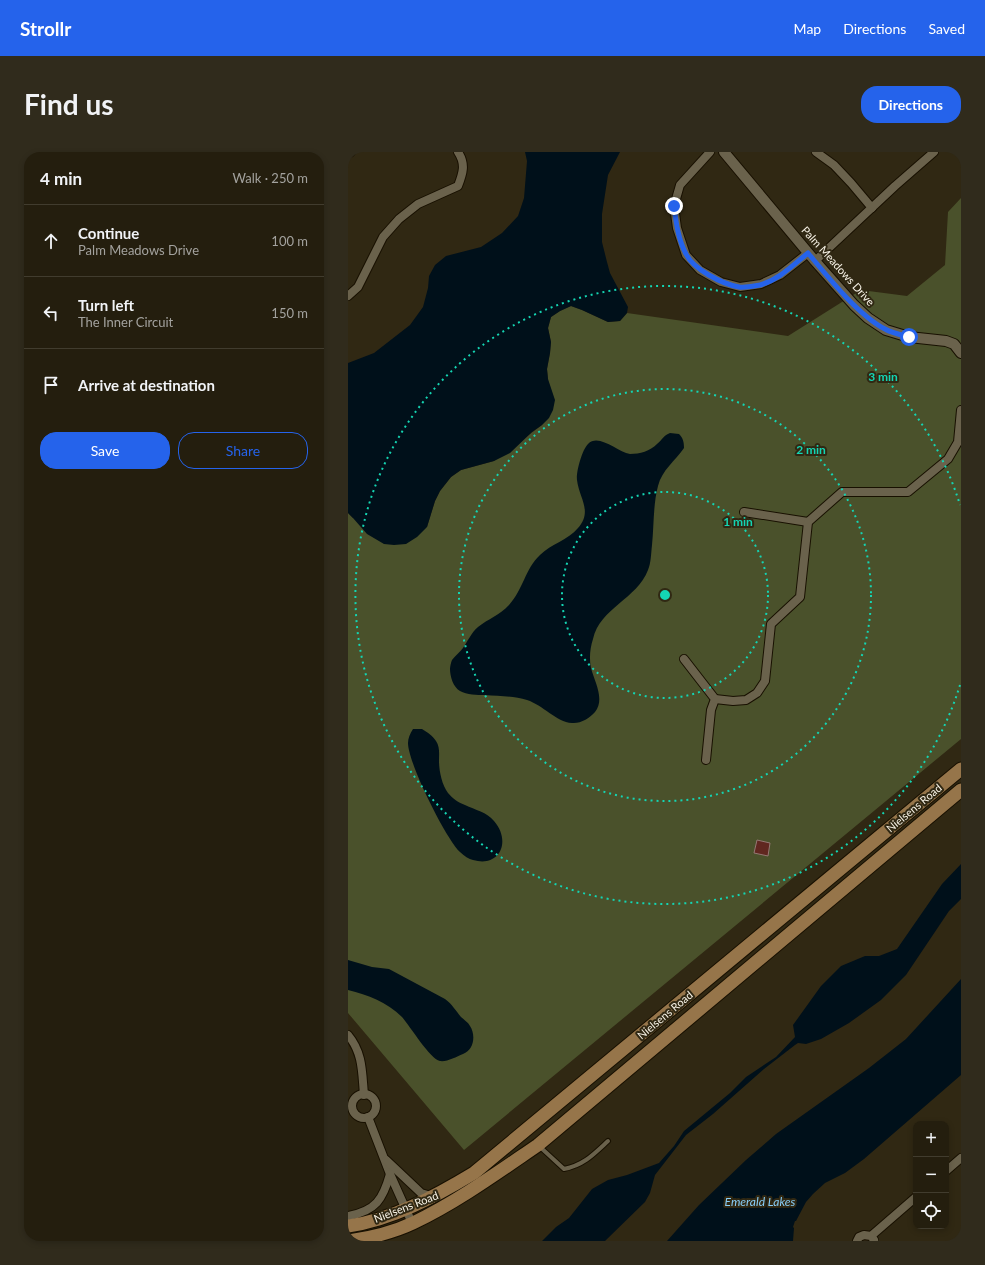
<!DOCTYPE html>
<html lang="en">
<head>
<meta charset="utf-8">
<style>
	:root { --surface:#241e0e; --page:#302b1c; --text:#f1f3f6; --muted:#a3a29e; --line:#413c2e; --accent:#2563eb }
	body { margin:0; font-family:Lato,sans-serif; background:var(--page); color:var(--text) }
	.controls { position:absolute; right:12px; bottom:12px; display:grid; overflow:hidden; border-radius:8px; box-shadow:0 2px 6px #0003 }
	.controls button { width:36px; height:36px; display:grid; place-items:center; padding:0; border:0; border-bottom:1px solid var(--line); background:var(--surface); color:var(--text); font:20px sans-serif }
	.stop { position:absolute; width:12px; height:12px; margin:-9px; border:3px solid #2563eb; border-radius:50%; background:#fff }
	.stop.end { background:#2563eb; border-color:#fff; box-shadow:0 1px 4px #0008 }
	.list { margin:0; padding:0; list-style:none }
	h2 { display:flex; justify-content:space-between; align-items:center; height:52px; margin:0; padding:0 16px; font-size:17px }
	h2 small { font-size:13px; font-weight:400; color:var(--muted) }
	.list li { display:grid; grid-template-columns:26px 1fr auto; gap:12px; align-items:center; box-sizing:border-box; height:72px; padding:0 16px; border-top:1px solid var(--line) }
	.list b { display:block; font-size:15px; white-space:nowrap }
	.list p { margin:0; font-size:13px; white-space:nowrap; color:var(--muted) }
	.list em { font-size:13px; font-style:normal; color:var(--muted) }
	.actions { display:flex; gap:8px; padding:12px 16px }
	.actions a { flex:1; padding:9px 0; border:1px solid var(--accent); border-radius:16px; text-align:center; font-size:14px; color:var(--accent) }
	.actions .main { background:var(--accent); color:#fff }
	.icon { flex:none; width:22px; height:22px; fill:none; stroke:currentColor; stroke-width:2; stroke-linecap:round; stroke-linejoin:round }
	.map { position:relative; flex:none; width:613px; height:1089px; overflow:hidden; border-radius:16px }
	header { display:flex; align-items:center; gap:24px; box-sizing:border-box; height:56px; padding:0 20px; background:var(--accent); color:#fff }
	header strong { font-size:19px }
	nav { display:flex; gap:22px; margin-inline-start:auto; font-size:14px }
	.intro { display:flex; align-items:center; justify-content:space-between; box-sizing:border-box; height:96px; padding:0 24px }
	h1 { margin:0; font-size:28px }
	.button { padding:10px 18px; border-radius:16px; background:var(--accent); color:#fff; font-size:14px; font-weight:700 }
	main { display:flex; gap:24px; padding:0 24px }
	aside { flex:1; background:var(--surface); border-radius:16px; box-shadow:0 2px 6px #0003 }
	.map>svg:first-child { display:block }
	.green { fill:#4a512b }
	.water { fill:#00101a }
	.building { fill:#602720; stroke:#947874 }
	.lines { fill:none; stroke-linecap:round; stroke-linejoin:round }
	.service-casing { stroke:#181000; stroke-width:6 }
	.minor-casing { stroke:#181000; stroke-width:10 }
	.tertiary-casing { stroke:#181000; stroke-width:12 }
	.primary-casing { stroke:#181000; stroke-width:15 }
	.service { stroke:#6a624c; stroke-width:4 }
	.minor { stroke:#6a624c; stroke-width:8 }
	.tertiary { stroke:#6a624c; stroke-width:10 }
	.primary { stroke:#96754a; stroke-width:13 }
	.route { stroke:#2563eb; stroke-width:5 }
	.ring { fill:none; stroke:#14d5b3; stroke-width:2; stroke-dasharray:2 4 }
	.labels { text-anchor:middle; stroke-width:4; stroke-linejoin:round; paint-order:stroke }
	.street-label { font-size:11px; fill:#f8f3e7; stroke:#302813 }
	.water-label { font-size:12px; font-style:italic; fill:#88cef8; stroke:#302813 }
	.centre { fill:#14d5b3; stroke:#302813; stroke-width:2 }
	.ring-label { font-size:12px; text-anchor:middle; font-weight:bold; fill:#14d5b3; stroke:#302813; stroke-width:4; stroke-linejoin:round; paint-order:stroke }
</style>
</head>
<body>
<header>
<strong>Strollr</strong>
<nav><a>Map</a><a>Directions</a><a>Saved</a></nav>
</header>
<div class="intro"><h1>Find us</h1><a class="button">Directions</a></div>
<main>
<aside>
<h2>4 min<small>Walk · 250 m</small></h2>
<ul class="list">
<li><svg class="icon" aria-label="ahead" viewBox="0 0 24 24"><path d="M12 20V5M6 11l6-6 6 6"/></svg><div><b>Continue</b><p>Palm Meadows Drive</p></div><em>100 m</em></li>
<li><svg class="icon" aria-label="left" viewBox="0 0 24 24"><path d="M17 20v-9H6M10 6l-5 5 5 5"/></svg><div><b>Turn left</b><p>The Inner Circuit</p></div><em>150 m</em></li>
<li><svg class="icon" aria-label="arrive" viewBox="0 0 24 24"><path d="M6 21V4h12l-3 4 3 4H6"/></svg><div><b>Arrive at destination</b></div></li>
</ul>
<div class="actions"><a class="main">Save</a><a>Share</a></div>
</aside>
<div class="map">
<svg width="613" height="1089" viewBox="0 0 613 1089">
	<rect width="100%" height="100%" fill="#302813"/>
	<polygon class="green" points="613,46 613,587 116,998 0,861 0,361 5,366 79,375 87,349 92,339 103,325 113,318 146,309 194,273 200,227 199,217 202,201 203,190 200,176 203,165 212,159 223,154 234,158 260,170 272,169 279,161 440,184 513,138 559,144 597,113 600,60"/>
	<g class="water">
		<polygon points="177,0 272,0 260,23 254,62 254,90 259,110 262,121 280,155 279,161 272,169 260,170 234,158 223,154 212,159 203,165 200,176 203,190 202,201 199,217 200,227 207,248 205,258 201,266 194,273 184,280 162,301 146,309 113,318 103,325 92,339 87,349 79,375 69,385 58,392 46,393 36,392 19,382 5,366 0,361 0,211 26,201 62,173 75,155 80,136 81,124 87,113 98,104 133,95 154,81 170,64 176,46 179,9"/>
		<path d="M322,281l9,1c4,4 5,8 5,14 -9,13 -22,22 -26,38 -5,19 -4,40 -6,59 -1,9 -1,18 -4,25 -11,29 -48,38 -55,69 -3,9 -4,20 -2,29 4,15 14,31 4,44 -5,6 -15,12 -23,11 -16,-1 -29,-18 -45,-23 -13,-4 -28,-4 -42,-5 -8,0 -18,0 -25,-4 -7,-4 -10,-15 -10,-22 0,-2 1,-7 2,-9 3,-4 8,-8 11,-12 5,-7 8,-15 15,-21 10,-8 22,-12 31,-22 14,-15 16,-36 31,-50 11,-11 28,-15 38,-27 15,-17 1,-30 -1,-48 -1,-8 5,-30 11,-36 11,-11 29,8 42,10 10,0 20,-3 27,-10 5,-4 7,-9 13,-11z"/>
		<path d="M65,577h9c5,3 11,7 14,12 4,6 3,13 3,20 0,10 3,24 9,32 4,5 11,10 17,12 10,5 22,7 29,16 17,19 7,47 -21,39 -4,-1 -9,-4 -13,-8 -14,-13 -52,-89 -52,-109 0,-5 2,-9 5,-14z"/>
		<polygon points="613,712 613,747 601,759 558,823 533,848 501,871 473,887 458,892 450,891 447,893 416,917 365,962 338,983 307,1023 302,1041 297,1050 257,1089 194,1089 208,1075 221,1066 244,1037 260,1028 279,1023 311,1011 326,994 336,979 382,941 398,925 428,905 447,885 445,873 473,834 493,814 517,804 531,804 549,797 594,732"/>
		<path d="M0,808l24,7 17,2 56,30c7,5 11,12 16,18 3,3 7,5 9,9 6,9 4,24 -7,28 -7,3 -16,8 -23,7 -10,-2 -30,-35 -38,-44 -15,-15 -34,-22 -54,-27z"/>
		<polygon points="613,827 613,923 516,1007 497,1021 477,1031 465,1042 458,1050 448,1069 447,1069 445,1075 446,1076 445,1089 319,1089 351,1053 398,1008 428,982 521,916 558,887"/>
	</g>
	<polygon class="building" points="409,688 422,691 420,704 406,701"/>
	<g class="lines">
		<defs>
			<path id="service" d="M191,994l25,23c20,-4 30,-15 44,-28"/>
			<g id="minor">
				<polyline points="362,0 332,33 326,54 329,76 338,103 352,118 373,130 392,135 413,132 432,123 460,101"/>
				<polyline points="468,0 486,13 503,31 524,56"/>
				<polyline points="0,2 3,0"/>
				<polyline points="467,109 547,34 586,0"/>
				<path d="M0,144l10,-9 25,-50 16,-18 19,-15 40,-18c5,-13 8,-22 0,-34"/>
				<polyline points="396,360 460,370"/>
				<polyline points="336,507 367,547 363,558 358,608"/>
				<polyline points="367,547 385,549 398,548 409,541 417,529 423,472 452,445 460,370 494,340 560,340 600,307 610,290 613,258"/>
				<path d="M0,883c15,18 14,37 16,60"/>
				<circle cx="16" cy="954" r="12"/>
				<polyline points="20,965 42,1022 64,1071"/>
				<polyline points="38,1008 73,1041 86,1045"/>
				<polyline points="598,1019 613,1006"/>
				<path d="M0,1064c28,-5 35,-17 42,-42"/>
				<polyline points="523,1084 568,1045"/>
				<polyline points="509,1089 511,1085 516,1083 523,1084 526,1088"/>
			</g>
			<polyline id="tertiary" points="376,0 467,109 506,153 520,166 538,178 561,185 598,189 606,192 613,201"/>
			<g id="primary">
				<path d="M0,1074c44,-6 88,-30 126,-53l487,-404"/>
				<path d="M0,1089c21,-3 46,-9 65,-18 44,-21 84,-50 125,-78l423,-355"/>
			</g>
		</defs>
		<use href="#service" class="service-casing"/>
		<use href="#minor" class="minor-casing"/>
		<use href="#tertiary" class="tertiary-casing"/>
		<use href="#primary" class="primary-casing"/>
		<use href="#service" class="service"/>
		<use href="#minor" class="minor"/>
		<use href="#tertiary" class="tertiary"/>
		<use href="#primary" class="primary"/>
	</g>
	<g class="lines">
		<path class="route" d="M326,54c2,16 4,33 12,48 7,15 36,30 53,33 6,1 15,-1 21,-2 19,-5 34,-21 48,-32 20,24 50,62 77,76 7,4 16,6 24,8"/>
	</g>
	<g class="ring">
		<circle cx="317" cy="443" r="103"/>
		<circle cx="317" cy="443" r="206"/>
		<path d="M612 533A309 309 0 1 1 612 353"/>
	</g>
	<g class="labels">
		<g class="street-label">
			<text transform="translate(490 114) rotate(48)" y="4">Palm Meadows Drive</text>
			<text transform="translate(566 656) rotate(-40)" y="4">Nielsens Road</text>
			<text transform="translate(317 863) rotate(-40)" y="4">Nielsens Road</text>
			<text transform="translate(58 1055) rotate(-21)" y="4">Nielsens Road</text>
		</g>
		<g class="water-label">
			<text x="412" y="1054">Emerald Lakes</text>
		</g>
	</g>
	<circle cx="317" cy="443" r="6" class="centre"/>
	<g class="ring-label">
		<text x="535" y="229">3 min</text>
		<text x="463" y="302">2 min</text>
		<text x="390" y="374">1 min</text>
	</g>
</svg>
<div class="controls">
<button>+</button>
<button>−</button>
<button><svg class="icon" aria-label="locate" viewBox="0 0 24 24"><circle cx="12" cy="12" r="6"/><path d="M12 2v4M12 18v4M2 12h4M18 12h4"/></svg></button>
</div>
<div class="stop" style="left:561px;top:185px"></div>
<div class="stop end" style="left:326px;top:54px"></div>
</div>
</main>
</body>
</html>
